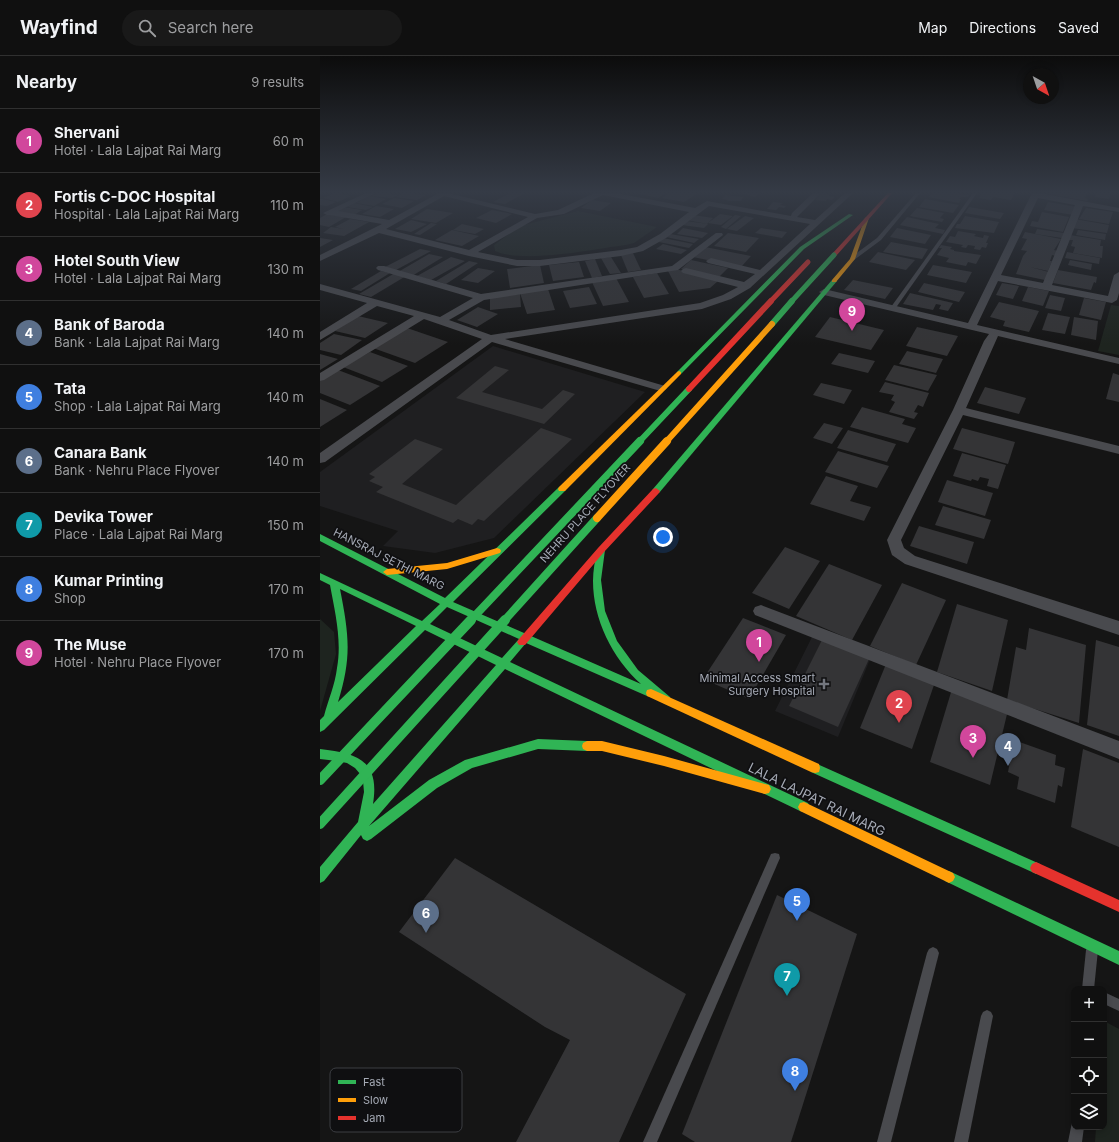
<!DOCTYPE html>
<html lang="en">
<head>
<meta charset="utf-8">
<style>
	:root { --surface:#101010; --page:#191919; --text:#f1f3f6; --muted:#9c9d9f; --line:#303030; --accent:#73767e }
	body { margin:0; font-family:Inter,sans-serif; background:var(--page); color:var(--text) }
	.controls { position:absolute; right:12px; bottom:12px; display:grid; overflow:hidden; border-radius:8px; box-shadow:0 2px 6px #0003 }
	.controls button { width:36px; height:36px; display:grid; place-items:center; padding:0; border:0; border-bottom:1px solid var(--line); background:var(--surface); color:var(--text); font:20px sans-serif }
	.compass { position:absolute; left:703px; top:12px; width:36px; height:36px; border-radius:50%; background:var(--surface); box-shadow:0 2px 6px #0003; rotate:140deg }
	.you { position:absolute; left:343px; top:481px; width:14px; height:14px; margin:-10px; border:3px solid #fff; border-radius:50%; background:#1a73e8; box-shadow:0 0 0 6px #1a73e833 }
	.badge { display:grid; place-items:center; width:26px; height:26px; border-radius:50%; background:var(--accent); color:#fff; font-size:13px; font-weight:700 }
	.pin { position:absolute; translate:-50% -33px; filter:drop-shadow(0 1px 2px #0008) }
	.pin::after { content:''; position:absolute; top:21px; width:14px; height:12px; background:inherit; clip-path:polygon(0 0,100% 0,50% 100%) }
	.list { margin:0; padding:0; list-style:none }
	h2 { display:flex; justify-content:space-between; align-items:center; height:52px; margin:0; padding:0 16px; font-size:17px }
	h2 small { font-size:13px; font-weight:400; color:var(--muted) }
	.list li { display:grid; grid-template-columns:26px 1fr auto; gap:12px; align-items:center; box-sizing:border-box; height:64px; padding:0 16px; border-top:1px solid var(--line) }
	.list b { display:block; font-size:15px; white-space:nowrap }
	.list p { margin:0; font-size:13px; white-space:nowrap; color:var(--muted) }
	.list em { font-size:13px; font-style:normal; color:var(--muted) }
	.icon { flex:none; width:22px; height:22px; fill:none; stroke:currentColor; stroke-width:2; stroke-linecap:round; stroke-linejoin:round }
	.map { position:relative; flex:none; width:799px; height:1086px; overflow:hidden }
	header { display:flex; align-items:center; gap:24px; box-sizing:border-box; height:56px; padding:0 20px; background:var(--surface); border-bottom:1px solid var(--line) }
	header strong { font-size:19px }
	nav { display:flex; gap:22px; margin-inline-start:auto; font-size:14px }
	.search { width:280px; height:36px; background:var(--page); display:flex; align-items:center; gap:10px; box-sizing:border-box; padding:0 14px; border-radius:22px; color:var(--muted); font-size:15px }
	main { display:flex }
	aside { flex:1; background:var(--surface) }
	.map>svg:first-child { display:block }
	.built { fill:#1f1f21 }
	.green { fill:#1e241f }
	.building { fill:#343436 }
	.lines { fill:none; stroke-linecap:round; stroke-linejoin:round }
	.lane { fill:#494a4e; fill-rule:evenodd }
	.street { fill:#494a4e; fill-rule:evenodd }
	.fast { fill:#30b455; fill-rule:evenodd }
	.slow { fill:#ff9f0a; fill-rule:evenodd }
	.jam { fill:#e5322d; fill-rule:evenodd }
	.fast-bridge-far3 { stroke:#30b455; stroke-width:5 }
	.fast-bridge-far2 { stroke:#30b455; stroke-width:6 }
	.fast-bridge-far1 { stroke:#30b455; stroke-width:8 }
	.fast-bridge { stroke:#30b455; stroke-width:10 }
	.slow-bridge-far1 { stroke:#ff9f0a; stroke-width:6 }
	.slow-bridge { stroke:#ff9f0a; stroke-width:8 }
	.jam-bridge-far1 { stroke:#e5322d; stroke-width:5 }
	.jam-bridge { stroke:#e5322d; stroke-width:6 }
	.poi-dot { fill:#73767e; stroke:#0f0f11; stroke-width:1.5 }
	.labels { text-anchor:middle; stroke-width:3.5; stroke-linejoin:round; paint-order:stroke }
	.street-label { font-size:11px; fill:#a6abb6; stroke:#0f0f11 }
	.poi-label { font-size:11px; fill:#a6abb6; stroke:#0f0f11; text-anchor:end }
	.near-street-label { font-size:13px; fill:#a6abb6; stroke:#0f0f11 }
	.key { fill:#0f0f11; stroke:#3c3e43; stroke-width:1 }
	.key-label { font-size:11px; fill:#a6abb6 }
</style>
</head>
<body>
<header>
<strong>Wayfind</strong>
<div class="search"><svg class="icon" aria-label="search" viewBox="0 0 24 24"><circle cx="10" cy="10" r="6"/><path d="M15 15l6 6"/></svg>Search here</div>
<nav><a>Map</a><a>Directions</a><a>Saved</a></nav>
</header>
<main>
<aside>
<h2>Nearby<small>9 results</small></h2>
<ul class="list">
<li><span class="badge" style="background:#d1479c">1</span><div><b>Shervani</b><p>Hotel · Lala Lajpat Rai Marg</p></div><em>60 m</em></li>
<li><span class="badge" style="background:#e0444e">2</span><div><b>Fortis C-DOC Hospital</b><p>Hospital · Lala Lajpat Rai Marg</p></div><em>110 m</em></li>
<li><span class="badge" style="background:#d1479c">3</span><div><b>Hotel South View</b><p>Hotel · Lala Lajpat Rai Marg</p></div><em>130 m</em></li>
<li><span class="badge" style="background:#5c6f8a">4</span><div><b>Bank of Baroda</b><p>Bank · Lala Lajpat Rai Marg</p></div><em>140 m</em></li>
<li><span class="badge" style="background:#3f7fe0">5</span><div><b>Tata</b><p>Shop · Lala Lajpat Rai Marg</p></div><em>140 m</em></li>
<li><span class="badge" style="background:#5c6f8a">6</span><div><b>Canara Bank</b><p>Bank · Nehru Place Flyover</p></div><em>140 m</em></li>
<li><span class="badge" style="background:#0f9aa8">7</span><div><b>Devika Tower</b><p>Place · Lala Lajpat Rai Marg</p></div><em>150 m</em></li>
<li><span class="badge" style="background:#3f7fe0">8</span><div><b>Kumar Printing</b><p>Shop</p></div><em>170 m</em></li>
<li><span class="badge" style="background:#d1479c">9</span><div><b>The Muse</b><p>Hotel · Nehru Place Flyover</p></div><em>170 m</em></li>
</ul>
</aside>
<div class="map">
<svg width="799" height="1086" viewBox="0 0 799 1086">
	<rect width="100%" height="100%" fill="#151515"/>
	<g class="built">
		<polygon points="173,290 325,336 174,482 115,497 63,490 78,475 0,450 0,416"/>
		<polygon points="493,579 551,601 518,681 455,655"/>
	</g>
	<g class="green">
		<path d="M258,155l79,16 -23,16 -8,2c-32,4 -103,19 -131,6l-1,-6 26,-19z"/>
		<polygon points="791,249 799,250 799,299 778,295"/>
		<polygon points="0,563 14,576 16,598 0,655"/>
		<polygon points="786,966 799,973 799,1086 775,1086 776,1071 784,1071 784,985"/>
	</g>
	<g class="building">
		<polygon points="15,137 18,137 31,140 18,146 3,142"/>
		<polygon points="58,137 65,137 78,139 72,142 52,140"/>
		<polygon points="84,137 89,137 106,139 97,144 76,141"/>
		<polygon points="190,137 205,137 185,148 173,146"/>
		<polygon points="316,137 346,137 338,142"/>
		<polygon points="349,137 378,137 364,146 342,142"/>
		<polygon points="420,137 439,137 435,141"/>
		<polygon points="501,137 510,138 509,140 515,141 512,144 507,143 506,145 495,144"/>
		<polygon points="612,137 634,137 649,139 648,141 641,141 639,143 641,143 639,147 609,141"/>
		<polygon points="662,137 695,137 691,144 673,141 671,144 659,142"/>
		<polygon points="729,137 767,137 765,142 768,143 767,145 728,138"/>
		<polygon points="776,137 791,137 789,143 775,141"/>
		<polygon points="405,139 423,141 421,145 407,145 408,144 402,143"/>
		<polygon points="49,140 66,143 54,150 36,147"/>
		<polygon points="74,142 94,145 82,152 62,148"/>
		<polygon points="0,143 2,143 16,146 7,150 0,149"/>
		<polygon points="605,143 639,149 633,157 599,151"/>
		<polygon points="272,144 291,147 280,155 261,152"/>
		<polygon points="453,146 463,147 460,149 466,150 464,152 459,151 456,154 447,153"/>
		<polygon points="728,146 757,151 753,159 724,154"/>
		<polygon points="34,147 53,151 46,154 27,151"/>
		<polygon points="56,150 74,153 60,161 42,158"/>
		<polygon points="23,151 42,154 34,159 15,155"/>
		<polygon points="649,151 684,157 680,163 645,157"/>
		<polygon points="597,152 624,157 620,162 624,163 622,166 590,160"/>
		<polygon points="766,152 793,156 789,168 759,163"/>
		<polygon points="107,153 133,157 116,167 91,163"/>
		<polygon points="172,154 192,158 176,167 156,162"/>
		<polygon points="722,156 749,161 743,176 710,170 712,165 718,166"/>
		<polygon points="7,158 26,161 9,171 0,169 0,162"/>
		<polygon points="400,158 413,160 401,169 388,167"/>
		<polygon points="373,159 393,162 387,168 367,164"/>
		<polygon points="415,159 421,160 406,173 401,171"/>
		<polygon points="425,160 434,162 417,175 407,173"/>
		<polygon points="645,160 679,166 674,177 635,172 637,168 640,168"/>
		<polygon points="587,161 619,168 615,172 625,174 623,178 580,169"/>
		<polygon points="30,163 49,166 24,180 3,177 11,171 24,173 15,171"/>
		<polygon points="755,163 789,169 787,177 752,172"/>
		<polygon points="91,164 107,168 91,176 75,173"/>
		<polygon points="366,165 388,168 384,172 362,169"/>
		<polygon points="111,167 117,168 100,179 94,178"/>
		<polygon points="142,168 164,173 155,178 133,174"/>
		<polygon points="363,172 388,177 382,182 357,178"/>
		<polygon points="441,172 467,176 462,182 435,177"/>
		<polygon points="577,172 611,179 605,188 570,181"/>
		<polygon points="717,173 744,177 742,182 715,178"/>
		<polygon points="132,174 159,180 142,190 115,184"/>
		<polygon points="758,174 786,178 785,184 756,179"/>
		<polygon points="638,175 656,178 654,180 663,182 664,179 669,180 666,187 668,187 666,192 662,191 660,194 654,193 655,190 648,189 646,192 641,191 643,189 626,186 630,180 635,181"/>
		<polygon points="705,176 741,183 734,194 738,195 736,200 732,199 730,205 732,205 728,215 710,211 729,216 725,224 696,218 703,200 707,195 701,194 707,183 702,182"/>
		<polygon points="408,177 439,182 426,196 394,190"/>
		<polygon points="350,178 379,183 374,187 346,181"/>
		<polygon points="750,179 781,184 780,190 783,190 782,202 753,197 755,191 751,190 753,184 748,184"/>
		<polygon points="0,182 13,184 0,191"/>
		<polygon points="343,182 373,188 369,192 339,186"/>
		<polygon points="571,186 608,193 602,203 563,196"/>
		<polygon points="343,188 367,194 361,198 336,193"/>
		<polygon points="621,189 632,191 630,193 634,194 634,195 661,199 656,208 648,206 646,210 626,206 629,202 617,199 622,192 619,192"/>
		<polygon points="385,191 431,200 421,211 373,201"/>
		<polygon points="100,193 111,195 76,214 65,211"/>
		<polygon points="558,196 595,204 586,214 549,206"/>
		<polygon points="747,196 780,202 779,208 745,202"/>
		<polygon points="313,197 321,214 308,216 301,199"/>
		<polygon points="109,198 123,201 92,220 78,216"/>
		<polygon points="131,201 145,205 111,224 97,220"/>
		<polygon points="291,201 301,217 290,218 281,202"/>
		<polygon points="275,203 282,220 272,222 265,205"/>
		<polygon points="371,204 408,212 399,221 361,213"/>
		<polygon points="750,204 772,208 771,214 748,209"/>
		<polygon points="149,205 158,207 126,228 116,225"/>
		<polygon points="259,206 264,221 233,225 229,209"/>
		<polygon points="220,209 224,227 190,232 187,213"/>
		<polygon points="613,209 652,216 646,227 607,219"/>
		<polygon points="158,212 175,215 158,227 141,224"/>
		<polygon points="356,213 398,225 390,232 359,236 348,215"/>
		<polygon points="738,214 777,221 776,227 774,226 771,234 733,227"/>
		<polygon points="61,215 70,217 41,235 31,233"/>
		<polygon points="75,217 86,220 51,241 39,238"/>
		<polygon points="337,217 349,238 324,242 313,221"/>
		<polygon points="296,222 309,246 283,250 272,226"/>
		<polygon points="533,224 573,232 565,243 524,234"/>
		<polygon points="604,227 645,236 639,246 598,236"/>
		<polygon points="682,227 699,230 693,243 676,239"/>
		<polygon points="269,231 277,248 250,252 243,235"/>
		<polygon points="708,231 729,235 723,250 702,245"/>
		<polygon points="228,233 235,254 207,258 200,237"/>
		<polygon points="590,237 633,247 628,255 619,253 621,249 616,248 613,254 583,248"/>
		<polygon points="200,238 201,251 170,254 170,241"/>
		<polygon points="730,239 745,242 741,255 725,252"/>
		<polygon points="764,242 786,246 781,264 759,259"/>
		<polygon points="679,246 719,255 709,276 683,270 685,265 670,261"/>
		<polygon points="158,251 178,258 157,271 137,264"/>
		<polygon points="728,257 750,261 745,278 722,274"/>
		<polygon points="38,260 68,267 45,282 15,275"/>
		<polygon points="510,261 564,274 551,294 495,281"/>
		<polygon points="754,261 778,265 776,284 751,279"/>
		<polygon points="597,271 638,280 627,300 586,290"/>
		<polygon points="87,272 128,286 95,307 53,292"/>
		<polygon points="14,278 42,284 21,299 0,294 0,287"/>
		<polygon points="587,295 623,303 616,317 579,308"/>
		<polygon points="50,296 88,310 62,326 23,311"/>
		<polygon points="519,297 555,305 548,317 511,308"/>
		<polygon points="0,298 18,303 0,314"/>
		<polygon points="574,309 617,319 608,335 565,324"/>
		<polygon points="175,310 189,314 162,336 222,353 243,334 255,338 224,368 136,342"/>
		<polygon points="18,314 60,330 30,349 0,337 0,324"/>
		<polygon points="793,317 799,319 799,346 786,343"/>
		<polygon points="565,326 609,337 603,351 598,349 594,356 598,357 594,363 569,356 575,346 571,344 574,339 559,336"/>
		<polygon points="501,327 532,334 524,348 493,339"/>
		<polygon points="665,331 706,342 699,358 657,347"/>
		<polygon points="0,343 27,354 0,371"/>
		<polygon points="542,351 585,363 582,368 596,372 588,387 530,371"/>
		<polygon points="504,367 523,372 512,388 493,382"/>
		<polygon points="221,372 252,383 164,465 158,463 152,469 138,463 133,467 56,436 63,431 49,425 55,421 49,418 95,383 123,393 82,428 136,449"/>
		<polygon points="642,372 695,386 688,408 633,393"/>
		<polygon points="528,374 576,388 567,406 517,392"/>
		<polygon points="518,395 569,410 557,432 505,416"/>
		<polygon points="642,397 686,409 678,433 667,430 669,423 660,421 658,425 652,423 651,425 633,420"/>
		<polygon points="506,420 538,430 530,445 551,451 544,465 490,448"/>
		<polygon points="627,424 673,437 665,460 618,446"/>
		<polygon points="623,450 671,464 664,483 615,469"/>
		<polygon points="599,470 654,486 647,508 590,490"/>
		<polygon points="465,491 500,505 469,553 432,537"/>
		<polygon points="509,508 562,529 532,584 476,560"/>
		<polygon points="582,527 626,544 596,609 550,590"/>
		<polygon points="637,548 688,564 672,635 617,616"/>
		<polygon points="423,562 466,579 429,643 383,623"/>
		<polygon points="709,572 766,589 759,667 687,644 696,591 706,594"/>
		<polygon points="502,584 549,603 518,671 469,650"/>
		<polygon points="776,584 799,591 799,680 767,669"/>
		<polygon points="566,608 615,626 592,693 540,672"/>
		<polygon points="632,633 688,654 670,729 610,706"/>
		<polygon points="694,684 736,699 735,709 745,712 742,731 738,729 735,747 697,733 699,721 688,716"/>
		<polygon points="763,693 799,707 799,791 751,771"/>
		<polygon points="135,802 366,938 299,1086 196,1086 250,984 225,971 79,876"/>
		<polygon points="457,839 537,878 471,1086 375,1086 362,1078"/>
	</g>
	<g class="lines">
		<g class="lane">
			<polygon points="596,137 600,137 561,184 534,204 530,204 530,202 557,182"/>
			<polygon points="653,137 657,137 575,253 571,253 571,251"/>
			<polygon points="455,797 459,798 460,802 337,1086 323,1086 451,798"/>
			<polygon points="772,888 776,890 778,894 774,933 762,933 766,894 768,890"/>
			<polygon points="613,891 617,893 619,897 571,1086 557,1086 607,897 609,893"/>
			<polygon points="784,936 799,943 799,955 784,948"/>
			<polygon points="667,954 671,956 673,960 648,1086 634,1086 661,960 663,956"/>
			<polygon points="752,1066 754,1066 754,1071 764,1071 762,1086 748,1086"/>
		</g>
		<g class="street">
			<path d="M46,137h10l-38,18 51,9 50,-27h9l87,21 23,-4 36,-17h22l79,15 12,-7 84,15 1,-3 21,-20h8l-24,24 18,3 30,-27h8l-103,95 -19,11 -29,10 -197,30 160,47 2,2 -2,2h-8l-165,-48 -167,120 -5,1v-10l162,-114 -58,-20 -100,61 -4,1v-8l94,-57 -37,-10 -57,34v-8l47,-29 -47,-13v-6l120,33 33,-19 -95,-28 -2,-2 2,-2h6l97,28 191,-28 44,-33h6l1,2 -45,35 -194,30 -35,20 42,15 209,-32 23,-8 15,-8 -55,-14 -2,-2 2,-2 3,-1 58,14 11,-8 -47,-11 -2,-2 5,-3 49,12 50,-46 -101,-18 -43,32 -23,13 -22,5 -81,10h-23l-48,-10 -90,-23 -59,28v-6l62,-31 -52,-9h-3l-4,-2zM283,139l86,17 -29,22 -23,13 -16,3 -81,10h-23l-39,-8 59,-34 27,-4zM124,140l84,21 -59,33 -83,-21z"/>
			<path d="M712,137h8l79,15v4l-36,-6 -31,79 56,11 6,-21 5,-3v21l-2,7 -5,3 -114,-22 -21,44 142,33v6l-121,-28 -32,72 153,38v8l-156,-39 -62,125 3,8 11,8 204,65v14l-214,-71 -13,-9 -5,-15 66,-130 31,-69 5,-7 -165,-39 -5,-3 5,-3 144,34zM718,142l37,7 -32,78 -42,-8z"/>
			<polygon points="441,549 799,685 799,703 435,559 433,555 435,551"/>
		</g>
		<g class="fast">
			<polygon points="529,158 533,159 484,193 361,318 357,318 357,316 480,191"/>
			<polygon points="512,224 517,225 339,437 333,437 332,435 333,433"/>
			<path d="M242,430l4,3 -1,2 -112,111 188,82c-29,-26 -48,-65 -48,-103 0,-10 2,-21 4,-31l4,-3 3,1 1,2 -4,30 4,31 12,30 21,29 32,27 1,3 -1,3c-7,2 -11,-3 -16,-7l-3,1 -4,-1 -121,-53 -16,19 298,141 2,4 -2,4 -4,1 -4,-1 -295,-142 -136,157 60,-46 36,-20 73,-21 49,2 4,2 1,3 -1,3 -4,2 -49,-2 -66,19 -35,20 -66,51 -4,2 -4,-2 -2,-4 -37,46 -4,2v-16l38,-45 6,-30 -1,-11 -2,-6 -6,-7 -8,-5 -10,-2 -17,-2v-10c38,4 60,12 53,55l123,-139 -71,-35 -101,100 -4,2v-12l4,-4c4,-16 11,-31 13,-48 5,-28 -2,-56 -7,-83l-10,-5v-7l102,48 18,-17 -120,-63v-7l125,64 114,-111zM20,533l76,37 -78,76c14,-45 11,-67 2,-113zM127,551l72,32 -17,19 -72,-34z"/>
			<polygon points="495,707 720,808 722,812 720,816 716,818 712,816 491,716 490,712 491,708"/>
			<polygon points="629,815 799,895 799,909 625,825 623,821 625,817"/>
		</g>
		<g class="slow">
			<polygon points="547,161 549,162 535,203 516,226 512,226 512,224 530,203 545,162"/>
			<polygon points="359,315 361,316 361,318 245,435 239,435 238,433 239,431 357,316"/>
			<polygon points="177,492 180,493 181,495 180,497 127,513 67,519 63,516 67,513 127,507"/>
			<polygon points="331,633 499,708 500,712 499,716 495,717 491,716 327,640 326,637 327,634"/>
			<polygon points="267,685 282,685 344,700 445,728 449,729 451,733 449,737 445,738 344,710 282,695 267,695 263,693 262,690 263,687"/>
			<polygon points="484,746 633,817 635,821 633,825 629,827 625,825 480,755 478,751 480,747"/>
		</g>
		<g class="jam">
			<polygon points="568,137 572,137 516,200 512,200 512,198"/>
			<polygon points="336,432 340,435 339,437 284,496 205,589 199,589 197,586 199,583 278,492 333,433"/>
			<polygon points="716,806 799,844 799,856 712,816 710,812 712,808"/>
		</g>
		<polyline class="fast-bridge-far3" points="471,246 514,199"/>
		<g class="fast-bridge-far2">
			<polyline points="452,268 472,245"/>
			<polyline points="319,386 369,333"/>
		</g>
		<g class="fast-bridge-far1">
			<polyline points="150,565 320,385"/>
			<polyline points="184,565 277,462"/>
		</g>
		<g class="fast-bridge">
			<polyline points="0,724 151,564"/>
			<polyline points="0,768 185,564"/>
		</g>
		<polyline class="slow-bridge-far1" points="346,386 452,268"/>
		<polyline class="slow-bridge" points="277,462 347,385"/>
		<polyline class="jam-bridge-far1" points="450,246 488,206"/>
		<polyline class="jam-bridge" points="369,333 451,245"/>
	</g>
	<linearGradient id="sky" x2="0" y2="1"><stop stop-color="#0c0c0c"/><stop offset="0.47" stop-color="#353b46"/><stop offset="1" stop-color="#353b46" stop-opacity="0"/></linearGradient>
	<rect width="799" height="289" fill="url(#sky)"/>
	<path class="poi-dot" d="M502 622h4v4h4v4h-4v4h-4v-4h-4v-4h4z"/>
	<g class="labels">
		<g class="street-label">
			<text transform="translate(265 457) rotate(-48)" y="4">NEHRU PLACE FLYOVER</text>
			<text transform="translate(69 503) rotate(27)" y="4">HANSRAJ SETHI MARG</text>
		</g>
		<g class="poi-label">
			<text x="495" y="626">Minimal Access Smart<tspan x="495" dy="13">Surgery Hospital</tspan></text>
		</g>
		<g class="near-street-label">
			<text transform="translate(497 743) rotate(26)" y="5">LALA LAJPAT RAI MARG</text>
		</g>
	</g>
	<rect x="10" y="1012" width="132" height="64" rx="6" class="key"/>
	<rect x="18" y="1024" width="18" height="4" fill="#30b455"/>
	<rect x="18" y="1042" width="18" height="4" fill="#ff9f0a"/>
	<rect x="18" y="1060" width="18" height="4" fill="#e5322d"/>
	<g class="key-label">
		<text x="43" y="1030">Fast</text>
		<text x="43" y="1048">Slow</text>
		<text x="43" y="1066">Jam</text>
	</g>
</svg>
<div class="controls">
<button>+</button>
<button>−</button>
<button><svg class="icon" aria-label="locate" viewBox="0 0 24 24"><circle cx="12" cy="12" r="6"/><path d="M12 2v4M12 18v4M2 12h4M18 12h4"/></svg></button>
<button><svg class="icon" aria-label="layers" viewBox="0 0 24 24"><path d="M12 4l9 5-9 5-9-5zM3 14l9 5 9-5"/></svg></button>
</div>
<svg class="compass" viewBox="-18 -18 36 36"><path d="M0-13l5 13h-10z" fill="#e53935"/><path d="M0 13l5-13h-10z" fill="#9c9d9f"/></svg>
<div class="you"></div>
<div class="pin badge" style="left:439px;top:606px;background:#d1479c">1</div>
<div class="pin badge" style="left:579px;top:667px;background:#e0444e">2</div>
<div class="pin badge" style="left:653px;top:702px;background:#d1479c">3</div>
<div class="pin badge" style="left:688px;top:710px;background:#5c6f8a">4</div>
<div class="pin badge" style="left:477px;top:865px;background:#3f7fe0">5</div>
<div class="pin badge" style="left:106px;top:877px;background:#5c6f8a">6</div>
<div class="pin badge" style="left:467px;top:940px;background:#0f9aa8">7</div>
<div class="pin badge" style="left:475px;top:1035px;background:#3f7fe0">8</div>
<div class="pin badge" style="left:532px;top:275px;background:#d1479c">9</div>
</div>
</main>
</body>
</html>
